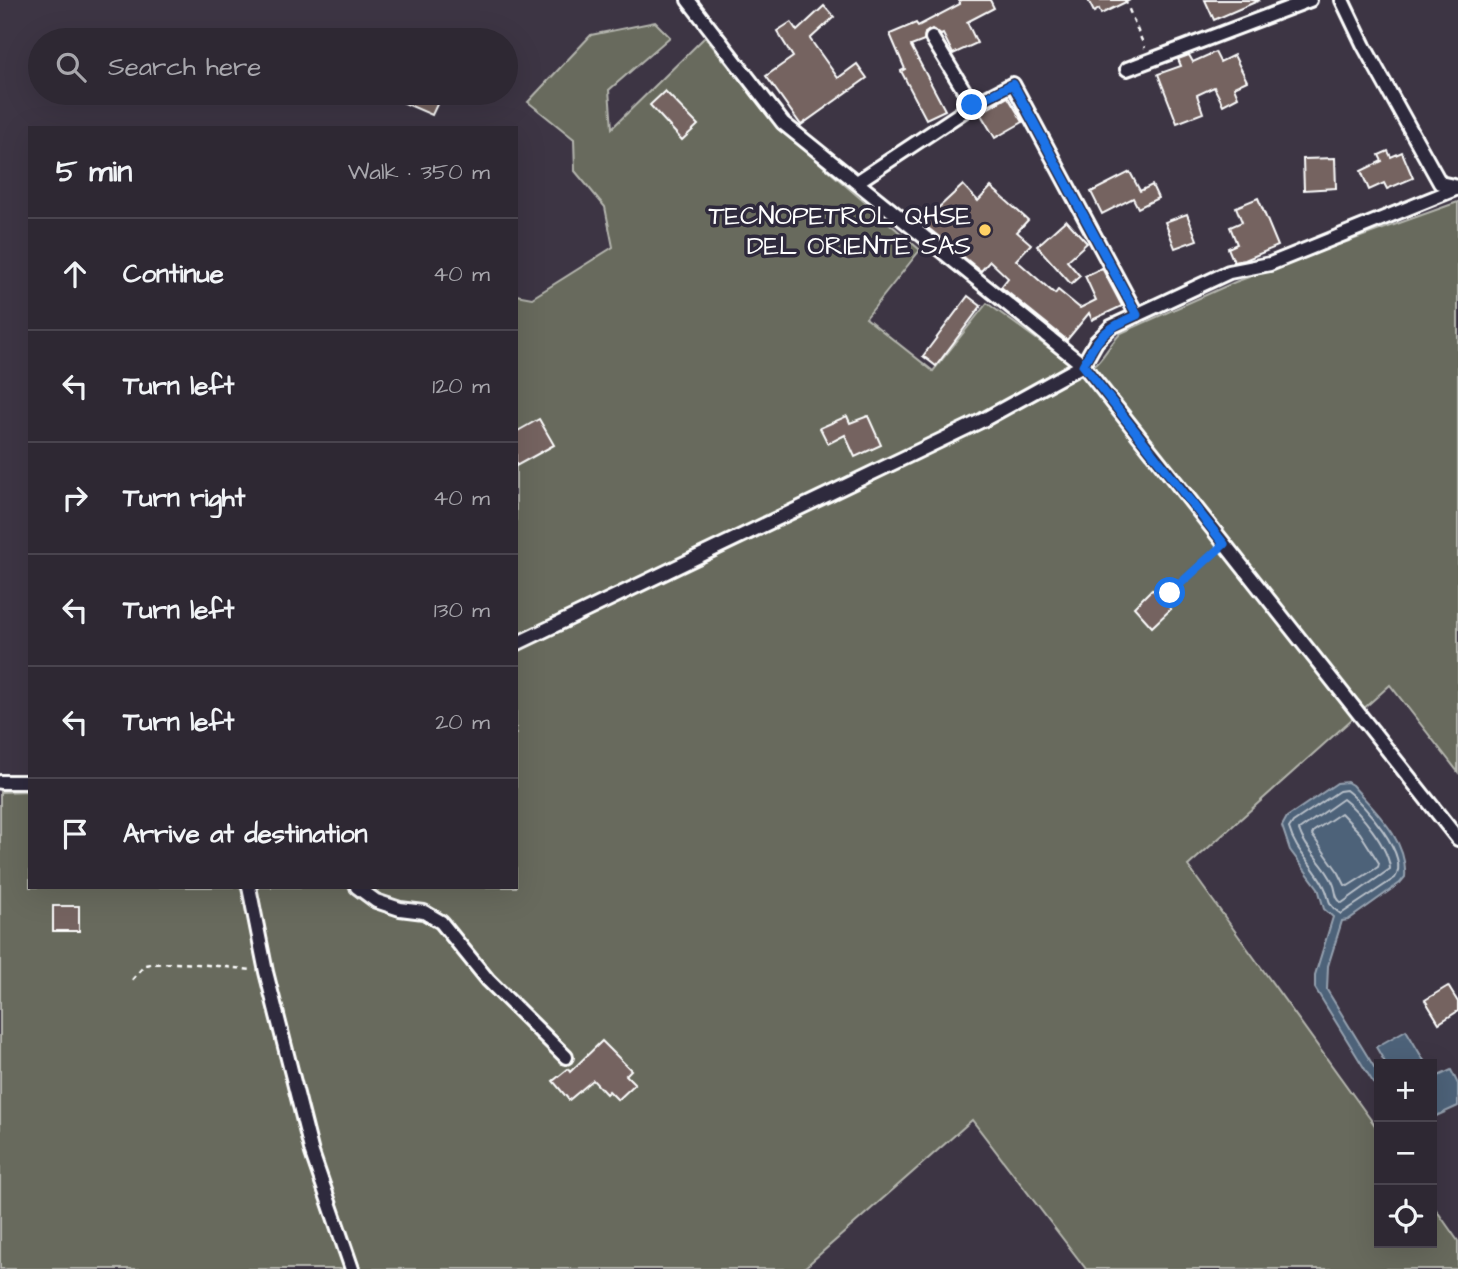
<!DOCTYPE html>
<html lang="en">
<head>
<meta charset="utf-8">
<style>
	:root { --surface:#2e2833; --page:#36303b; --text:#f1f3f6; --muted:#a7a6ac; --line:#49444e }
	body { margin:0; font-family:"Architects Daughter",sans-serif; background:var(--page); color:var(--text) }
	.controls { position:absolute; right:21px; bottom:21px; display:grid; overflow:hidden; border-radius:0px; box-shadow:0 7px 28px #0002 }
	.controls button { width:63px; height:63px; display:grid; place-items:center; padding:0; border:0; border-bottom:2px solid var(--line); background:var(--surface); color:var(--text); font:35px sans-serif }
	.stop { position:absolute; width:21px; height:21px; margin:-16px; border:5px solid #1a73e8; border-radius:50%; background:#fff }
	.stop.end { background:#1a73e8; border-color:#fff; box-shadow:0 2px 7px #0008 }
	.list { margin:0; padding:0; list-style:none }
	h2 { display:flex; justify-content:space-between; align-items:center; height:91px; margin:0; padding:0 28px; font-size:30px }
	h2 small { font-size:23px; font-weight:400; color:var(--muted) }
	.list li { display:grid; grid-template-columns:46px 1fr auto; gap:21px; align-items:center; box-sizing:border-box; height:112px; padding:0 28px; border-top:2px solid var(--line) }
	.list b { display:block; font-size:26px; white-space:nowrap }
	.list em { font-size:23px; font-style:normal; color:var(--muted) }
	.icon { flex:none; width:38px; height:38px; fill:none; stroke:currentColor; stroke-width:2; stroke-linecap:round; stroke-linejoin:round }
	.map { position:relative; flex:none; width:1458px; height:1269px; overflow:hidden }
	.search { position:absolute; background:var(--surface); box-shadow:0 7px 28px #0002; left:28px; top:28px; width:490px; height:77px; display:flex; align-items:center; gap:18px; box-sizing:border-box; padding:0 24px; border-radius:38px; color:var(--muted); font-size:26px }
	.panel { position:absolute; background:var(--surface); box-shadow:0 7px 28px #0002; left:28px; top:126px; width:490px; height:763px; border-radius:0px }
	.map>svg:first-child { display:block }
	.green { fill:#686b5d; stroke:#b4b5ae; stroke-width:2 }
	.water { fill:#4e6279; stroke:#95a1af; stroke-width:2 }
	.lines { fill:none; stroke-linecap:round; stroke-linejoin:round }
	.shore { stroke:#b8c0c9; stroke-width:2 }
	.building { fill:#746361; stroke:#fff; stroke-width:2 }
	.minor-casing { stroke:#fff; stroke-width:18 }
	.path { stroke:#fff; stroke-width:2.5; stroke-dasharray:5 5; stroke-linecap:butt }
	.minor { stroke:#2f2a3d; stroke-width:12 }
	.route { stroke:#1a73e8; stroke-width:9 }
	.poi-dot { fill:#ffd166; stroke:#2f2a3d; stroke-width:2.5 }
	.labels { text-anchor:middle; stroke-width:7; stroke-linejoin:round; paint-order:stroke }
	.poi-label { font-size:26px; fill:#fff; stroke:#2f2a3d; text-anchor:end }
</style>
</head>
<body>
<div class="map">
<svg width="1458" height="1269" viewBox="0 0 1458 1269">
	<rect width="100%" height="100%" fill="#3d3544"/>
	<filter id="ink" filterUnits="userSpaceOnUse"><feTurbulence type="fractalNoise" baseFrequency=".0143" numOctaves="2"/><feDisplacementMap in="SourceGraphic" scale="14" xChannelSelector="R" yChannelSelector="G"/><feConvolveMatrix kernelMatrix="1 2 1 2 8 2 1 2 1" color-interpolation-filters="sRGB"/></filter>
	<g filter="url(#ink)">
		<path class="green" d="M655,22l15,15 -61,53 3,38 93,-91 72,89 143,124 -54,68 67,53 54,-68 96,70c20,-10 22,-24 38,-40l114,-51 223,-80v570l-68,-87 -202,181 191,265v112h53v-39l26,37v28h-372l-114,-149 -169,149h-803v-477l30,-1v96h486v-592l16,3 81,-51 -8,-40 -30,-36 -1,-32 -46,-37 63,-67z"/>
		<g class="water">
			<path d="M1347,782l5,3c23,26 56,55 53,92l-5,6 -52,37 -6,1 -14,45 -1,24 52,85v17l-64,-104v-13l18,-58 -9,-8 -6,-21 -28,-38 -8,-24 5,-9 50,-34z"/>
			<polygon points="1406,1030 1426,1064 1386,1064 1376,1047"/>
			<polygon points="1451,1070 1458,1084 1458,1106 1432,1118 1432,1079"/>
		</g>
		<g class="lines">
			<g class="shore">
				<path d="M1346,790c17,13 65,66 49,88l-54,36c-16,-11 -10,-15 -17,-28 -10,-21 -29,-35 -35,-58l4,-6 46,-31z"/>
				<path d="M1343,799c17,13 46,48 47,70l-48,34c-8,-5 -5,-12 -9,-20 -8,-19 -27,-32 -34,-53z"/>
				<polygon points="1341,813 1360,833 1379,863 1378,867 1348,886 1345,885 1339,873 1312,835 1314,831"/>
			</g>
		</g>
		<g class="building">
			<polygon points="959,0 990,0 994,8 967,22 977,43 953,54 943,34 941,35 932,29 925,33 924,41 911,46 945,110 926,119 901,71 905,69 890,34 916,23 918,26 960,4"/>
			<polygon points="1088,0 1130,0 1101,14 1099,9 1094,12"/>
			<polygon points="1205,0 1260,0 1214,20"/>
			<polygon points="824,6 834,17 810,39 838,78 857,64 867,78 801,125 766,76 793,57 777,31 791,22 797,31"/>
			<polygon points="1215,52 1220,62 1234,55 1247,81 1234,87 1238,97 1223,105 1214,87 1197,95 1203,113 1177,123 1158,74 1181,66 1178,59 1189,55 1193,62"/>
			<polygon points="665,91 698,125 682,140 650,105"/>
			<polygon points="406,93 435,93 441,96 432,115 402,102"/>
			<polygon points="1008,97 1023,122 995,138 980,113"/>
			<polygon points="1388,151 1391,157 1402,152 1413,178 1387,189 1384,183 1369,190 1361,171 1382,161 1379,155"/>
			<polygon points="1335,158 1336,188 1304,190 1303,159"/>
			<polygon points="1130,172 1140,191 1152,185 1158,198 1138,208 1133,198 1102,214 1091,192"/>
			<polygon points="963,185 978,201 991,187 1028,220 1017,232 1031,244 1016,260 1055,294 1058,290 1080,308 1096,300 1085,276 1102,268 1122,306 1092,320 1089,313 1067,340 1001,287 1008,278 990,261 981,271 922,223"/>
			<polygon points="1258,198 1278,246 1245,260 1234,262 1228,248 1237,244 1230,227 1242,222 1236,207"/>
			<polygon points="1187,214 1197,240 1175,248 1165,222"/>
			<polygon points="1066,220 1087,243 1067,261 1080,276 1071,284 1037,246"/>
			<polygon points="968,296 981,306 936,366 923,356"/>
			<polygon points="847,416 850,423 868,416 881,445 855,457 845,435 828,444 820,428"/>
			<polygon points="539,419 554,445 516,466 516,432"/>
			<polygon points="1152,589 1171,609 1152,627 1134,607"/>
			<rect x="53" y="906" width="26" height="25"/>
			<polygon points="1448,986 1458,1002 1458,1011 1439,1023 1425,1000"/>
			<polygon points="602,1041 631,1070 626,1075 635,1084 618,1100 609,1091 606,1094 593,1080 569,1100 553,1081 568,1069 570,1072"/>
		</g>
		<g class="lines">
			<defs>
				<g id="minor">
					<polyline points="688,0 783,123 1083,365 1458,839"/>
					<polyline points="1342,0 1364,46 1440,183 1458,187"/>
					<polyline points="932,38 973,105"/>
					<polyline points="1127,69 1310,0"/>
					<polyline points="857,182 973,105 1013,84 1137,315"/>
					<polyline points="516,644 983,420 1083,365 1096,342 1111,327 1229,272 1270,264 1458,188"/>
					<polyline points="0,782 30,782"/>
					<polyline points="249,887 266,972 312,1153 352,1269"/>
					<polyline points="357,887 376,901 400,909 424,912 441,922 488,980 566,1057"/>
				</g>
			</defs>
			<use href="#minor" class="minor-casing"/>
			<g class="path">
				<polyline points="1125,0 1145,48"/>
				<polyline points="1170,593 1217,551"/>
				<path d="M132,980l13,-15c36,-5 71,1 107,5"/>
			</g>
			<use href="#minor" class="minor"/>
		</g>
	</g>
	<g class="lines" filter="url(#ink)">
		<path class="route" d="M972,105l41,-21 124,231c-32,14 -38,20 -54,50l141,179 -54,49"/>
	</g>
	<circle class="poi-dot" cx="985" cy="230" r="7"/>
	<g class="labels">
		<g class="poi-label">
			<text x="971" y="224">TECNOPETROL QHSE<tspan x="971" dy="30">DEL ORIENTE SAS</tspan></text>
		</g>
	</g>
</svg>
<div class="controls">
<button>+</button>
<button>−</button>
<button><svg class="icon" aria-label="locate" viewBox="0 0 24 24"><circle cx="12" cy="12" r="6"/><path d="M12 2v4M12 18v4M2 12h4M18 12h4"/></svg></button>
</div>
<div class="stop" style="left:1170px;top:593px"></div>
<div class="stop end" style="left:972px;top:105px"></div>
<div class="search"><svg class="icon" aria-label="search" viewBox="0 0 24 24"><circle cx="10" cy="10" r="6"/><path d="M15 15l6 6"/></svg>Search here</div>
<section class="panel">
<h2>5 min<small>Walk · 350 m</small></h2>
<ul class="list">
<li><svg class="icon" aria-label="ahead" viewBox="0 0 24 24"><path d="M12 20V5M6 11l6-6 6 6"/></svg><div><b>Continue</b></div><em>40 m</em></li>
<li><svg class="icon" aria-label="left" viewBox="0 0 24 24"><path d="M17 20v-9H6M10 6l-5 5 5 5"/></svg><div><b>Turn left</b></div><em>120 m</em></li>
<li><svg class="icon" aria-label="right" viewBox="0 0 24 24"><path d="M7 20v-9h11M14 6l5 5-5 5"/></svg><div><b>Turn right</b></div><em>40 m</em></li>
<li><svg class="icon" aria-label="left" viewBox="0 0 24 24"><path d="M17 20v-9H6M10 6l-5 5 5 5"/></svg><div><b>Turn left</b></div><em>130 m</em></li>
<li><svg class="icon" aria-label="left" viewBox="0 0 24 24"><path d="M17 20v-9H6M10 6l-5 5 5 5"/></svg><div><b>Turn left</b></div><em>20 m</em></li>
<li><svg class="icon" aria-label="arrive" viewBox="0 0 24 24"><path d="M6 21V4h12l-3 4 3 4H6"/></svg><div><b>Arrive at destination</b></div></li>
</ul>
</section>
</div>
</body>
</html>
